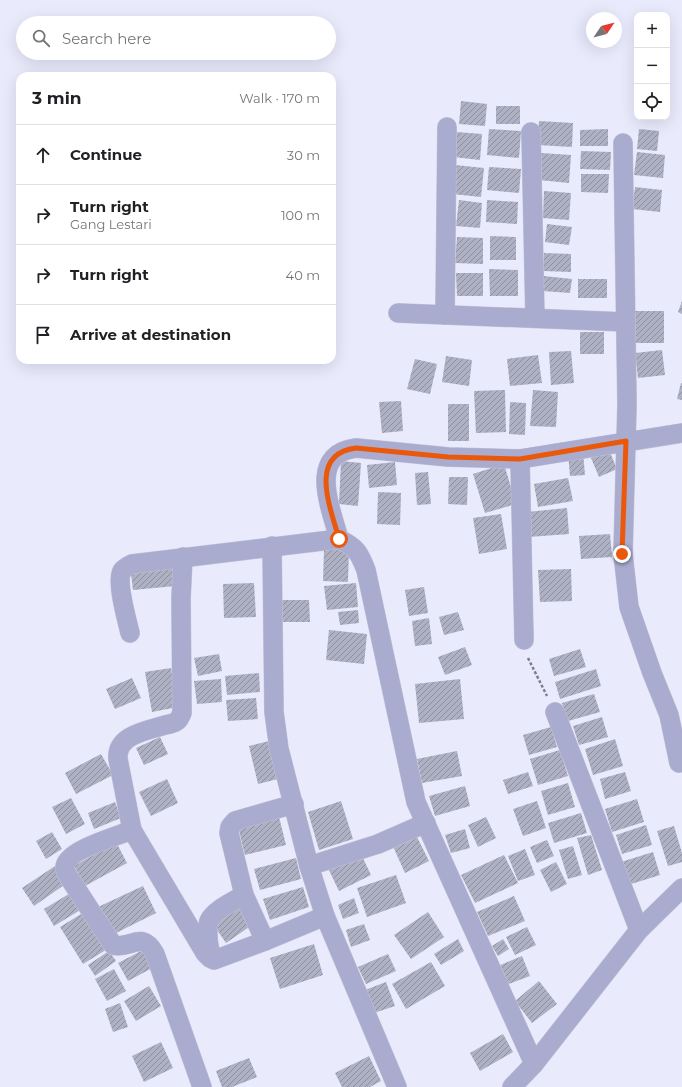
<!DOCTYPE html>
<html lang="en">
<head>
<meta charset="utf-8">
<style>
	:root { --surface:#fff; --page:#f6f6f6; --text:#202124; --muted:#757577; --line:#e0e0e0 }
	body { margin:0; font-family:Montserrat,sans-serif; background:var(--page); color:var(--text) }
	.controls { position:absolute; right:12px; top:12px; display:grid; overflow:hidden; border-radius:8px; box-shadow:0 4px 16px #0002 }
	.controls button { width:36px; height:36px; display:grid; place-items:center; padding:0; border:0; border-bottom:1px solid var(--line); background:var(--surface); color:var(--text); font:20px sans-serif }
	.compass { position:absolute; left:586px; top:12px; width:36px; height:36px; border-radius:50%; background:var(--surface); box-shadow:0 4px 16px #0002; rotate:55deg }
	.stop { position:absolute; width:12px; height:12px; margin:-9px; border:3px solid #ea580c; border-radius:50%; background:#fff }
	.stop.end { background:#ea580c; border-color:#fff; box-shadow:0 1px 4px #0008 }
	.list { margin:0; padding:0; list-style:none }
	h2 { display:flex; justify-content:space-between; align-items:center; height:52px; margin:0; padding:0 16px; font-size:17px }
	h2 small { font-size:13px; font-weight:400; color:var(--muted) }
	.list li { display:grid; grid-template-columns:26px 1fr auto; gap:12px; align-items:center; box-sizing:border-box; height:60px; padding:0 16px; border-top:1px solid var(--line) }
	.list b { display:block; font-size:15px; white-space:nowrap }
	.list p { margin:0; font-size:13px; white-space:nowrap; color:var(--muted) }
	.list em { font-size:13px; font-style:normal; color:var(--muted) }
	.icon { flex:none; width:22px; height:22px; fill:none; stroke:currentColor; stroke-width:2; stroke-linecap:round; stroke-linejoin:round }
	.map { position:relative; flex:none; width:682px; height:1087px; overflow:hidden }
	.search { position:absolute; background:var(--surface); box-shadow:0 4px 16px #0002; left:16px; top:16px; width:320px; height:44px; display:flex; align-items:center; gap:10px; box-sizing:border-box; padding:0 14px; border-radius:22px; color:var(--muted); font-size:15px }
	.panel { position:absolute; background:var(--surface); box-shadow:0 4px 16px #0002; left:16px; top:72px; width:320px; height:292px; border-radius:12px }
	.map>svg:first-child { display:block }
	.building { fill:url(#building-hatch) }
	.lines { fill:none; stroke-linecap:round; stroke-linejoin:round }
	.minor-casing { stroke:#c5c5d6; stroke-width:20 }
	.path { stroke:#7e7f8c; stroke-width:2.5; stroke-dasharray:3 2; stroke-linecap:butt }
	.minor { stroke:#aaaccf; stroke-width:19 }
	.route { stroke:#ea580c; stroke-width:5 }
</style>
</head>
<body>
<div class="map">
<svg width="682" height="1087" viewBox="0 0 682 1087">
	<defs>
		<pattern id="building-hatch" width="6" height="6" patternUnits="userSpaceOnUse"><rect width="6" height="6" fill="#aeb0c4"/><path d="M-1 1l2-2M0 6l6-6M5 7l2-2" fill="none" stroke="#8d8f9f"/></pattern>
	</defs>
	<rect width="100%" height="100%" fill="#e9eafc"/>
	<g class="building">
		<polygon points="461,101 487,104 485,126 459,124"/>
		<rect x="496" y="106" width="24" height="18"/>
		<polygon points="539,121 573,123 572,147 537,145"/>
		<polygon points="489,129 521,131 519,158 487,155"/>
		<polygon points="608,129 608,146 580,146 580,130"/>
		<polygon points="639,129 659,131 657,151 637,149"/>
		<polygon points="456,132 482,134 480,160 453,157"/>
		<polygon points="581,151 611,152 610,170 580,169"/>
		<polygon points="637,152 665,155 663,178 634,175"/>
		<polygon points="541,153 571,155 569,183 539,180"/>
		<polygon points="455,165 484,168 481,197 452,194"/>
		<polygon points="489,167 521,169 519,193 487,190"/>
		<polygon points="581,174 609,174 608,193 581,192"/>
		<polygon points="635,187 662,190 660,212 632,209"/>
		<polygon points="544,191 571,193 569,220 543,218"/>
		<polygon points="459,200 482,203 480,228 456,226"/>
		<polygon points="487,200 518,202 517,224 486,222"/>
		<polygon points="547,224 572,227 569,245 545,242"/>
		<polygon points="490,236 516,237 516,260 490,260"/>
		<polygon points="457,237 483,238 483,264 455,263"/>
		<polygon points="544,253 571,254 571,272 543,271"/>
		<polygon points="489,269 518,270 518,296 490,296"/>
		<polygon points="456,273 483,273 483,296 457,296"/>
		<polygon points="544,276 572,279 570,293 543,291"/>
		<rect x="578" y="279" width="29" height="19"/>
		<polygon points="682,301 682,314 678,312"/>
		<rect x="635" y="311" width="29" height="32"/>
		<rect x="580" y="332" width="24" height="22"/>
		<polygon points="662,350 665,375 638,378 635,353"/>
		<polygon points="571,351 574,383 551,385 549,352"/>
		<polygon points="538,355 542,383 510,386 507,359"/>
		<polygon points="446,356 472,360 469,386 442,382"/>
		<polygon points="415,359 437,364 430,394 407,389"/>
		<polygon points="681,383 682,383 682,400 677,399"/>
		<polygon points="505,390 506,432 476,433 474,391"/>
		<polygon points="533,390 558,392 556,427 530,426"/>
		<polygon points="401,401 403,431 382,433 379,402"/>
		<polygon points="510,402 526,403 525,435 509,434"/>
		<rect x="448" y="404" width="21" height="37"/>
		<polygon points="609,450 617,469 599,477 591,458"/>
		<polygon points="583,452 585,475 570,476 568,453"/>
		<polygon points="341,461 361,463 358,506 339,504"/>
		<polygon points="395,462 397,485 369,488 367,465"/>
		<polygon points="504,464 516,504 485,513 473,474"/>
		<polygon points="428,472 431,504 417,505 415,473"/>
		<polygon points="449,477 468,477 467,505 448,504"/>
		<polygon points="568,478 573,501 538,507 534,484"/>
		<polygon points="378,492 401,493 400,525 377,524"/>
		<polygon points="567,508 569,534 529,537 527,512"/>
		<polygon points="501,514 507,549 479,554 473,518"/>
		<polygon points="610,534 612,557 581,559 579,536"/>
		<polygon points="324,549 349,549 348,582 323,581"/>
		<polygon points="173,568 175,586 133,590 131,573"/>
		<polygon points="571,569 572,601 540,602 538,570"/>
		<polygon points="254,583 256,617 224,618 223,584"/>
		<polygon points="356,583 358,607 327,610 324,586"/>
		<polygon points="424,587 428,613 409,616 405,590"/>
		<polygon points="281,600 309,600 310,622 281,622"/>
		<polygon points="358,610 359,623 340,625 338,612"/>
		<polygon points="458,612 464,630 444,635 439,617"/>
		<polygon points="429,618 432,644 415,646 412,621"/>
		<polygon points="329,630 367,634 364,664 326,660"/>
		<polygon points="465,647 472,665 445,675 438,657"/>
		<polygon points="580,649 586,667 554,676 549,659"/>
		<polygon points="219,654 222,671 198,676 194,658"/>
		<polygon points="171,668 178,707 152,712 145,672"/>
		<polygon points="596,669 601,686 560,699 555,682"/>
		<polygon points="259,673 260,692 227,695 225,676"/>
		<polygon points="132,678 141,698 115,709 106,689"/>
		<polygon points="221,679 222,702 197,704 194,681"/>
		<polygon points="460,679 464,719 419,723 415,684"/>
		<polygon points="594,694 600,712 568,721 562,703"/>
		<polygon points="256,698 258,719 228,721 226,700"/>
		<polygon points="602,717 608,737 579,745 573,726"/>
		<polygon points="551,727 557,747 529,755 523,735"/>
		<polygon points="160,737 168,754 144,765 136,748"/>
		<polygon points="615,739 623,766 593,775 585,749"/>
		<polygon points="269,741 278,779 258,784 249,746"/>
		<polygon points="560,750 568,776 538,785 530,759"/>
		<polygon points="457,751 462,776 422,783 417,759"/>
		<polygon points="101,754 113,775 76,794 65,773"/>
		<polygon points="528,772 533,786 508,794 503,780"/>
		<polygon points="625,772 631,791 605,799 600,779"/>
		<polygon points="167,779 178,803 151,816 139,792"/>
		<polygon points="568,783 575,807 548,815 541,791"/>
		<polygon points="465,786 470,806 435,816 429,796"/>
		<polygon points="71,798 85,824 66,834 52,807"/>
		<polygon points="637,799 644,822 612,832 605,809"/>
		<polygon points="341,801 353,839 319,850 308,812"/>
		<polygon points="537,801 546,828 523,836 513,809"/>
		<polygon points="115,802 121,818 94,829 88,813"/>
		<polygon points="581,813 587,833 554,843 548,823"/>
		<polygon points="279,817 286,845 245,855 238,827"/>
		<polygon points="486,817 496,838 478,847 468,825"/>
		<polygon points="646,825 652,845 622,854 616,835"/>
		<polygon points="674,826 682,853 682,862 668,866 657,831"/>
		<polygon points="465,829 470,848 451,853 445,835"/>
		<polygon points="414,831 429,861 405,873 391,842"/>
		<polygon points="52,832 62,849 46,859 36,841"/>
		<polygon points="591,835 602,870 588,875 577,838"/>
		<polygon points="547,840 554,856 537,863 530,847"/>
		<polygon points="116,842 127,863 85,886 74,866"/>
		<polygon points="573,846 582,875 568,879 559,850"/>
		<polygon points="525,849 535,875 518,881 508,856"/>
		<polygon points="360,852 371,875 339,891 328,868"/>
		<polygon points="653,852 660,875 628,885 621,862"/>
		<polygon points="504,855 518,883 475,903 461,875"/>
		<polygon points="296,858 301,879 260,890 254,869"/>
		<polygon points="556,862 567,884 551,892 540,870"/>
		<polygon points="55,866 67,883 34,906 22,888"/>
		<polygon points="396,875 406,903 367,917 357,888"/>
		<polygon points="143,886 156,913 112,935 98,907"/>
		<polygon points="303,887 309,907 270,920 263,899"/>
		<polygon points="72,892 82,909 54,926 44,909"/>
		<polygon points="514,896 525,921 488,936 477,912"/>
		<polygon points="354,898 359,913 343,919 338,905"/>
		<polygon points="238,906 252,925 226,943 213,924"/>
		<polygon points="86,911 109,948 83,964 60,927"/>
		<polygon points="428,912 444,937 411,959 394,935"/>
		<polygon points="364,924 370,940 351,947 346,930"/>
		<polygon points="527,927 536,945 515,955 506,937"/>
		<polygon points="458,939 464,951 441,965 434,954"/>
		<polygon points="503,939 509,949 498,956 492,946"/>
		<polygon points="314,944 323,975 280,989 270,958"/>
		<polygon points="145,949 154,967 128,981 118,963"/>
		<polygon points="109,951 116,961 95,976 88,965"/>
		<polygon points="388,954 396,971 366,984 358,967"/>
		<polygon points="522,956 530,976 506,985 498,966"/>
		<polygon points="431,962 445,986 406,1009 392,984"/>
		<polygon points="114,969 126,991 107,1001 95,979"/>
		<polygon points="539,981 557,1004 532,1023 515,1001"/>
		<polygon points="386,982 395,1006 374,1013 365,990"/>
		<polygon points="149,986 161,1006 136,1021 124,1001"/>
		<polygon points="120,1003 128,1027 113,1032 105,1009"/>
		<polygon points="503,1034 513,1052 480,1071 470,1053"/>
		<polygon points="161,1042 173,1068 144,1082 132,1056"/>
		<polygon points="369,1056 381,1081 370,1087 342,1087 335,1073"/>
		<polygon points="249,1058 257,1077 232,1087 222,1087 216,1071"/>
	</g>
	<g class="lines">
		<defs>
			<g id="minor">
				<polyline points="531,132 535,318"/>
				<polyline points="623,143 627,404 623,554 629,607 652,673 669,715 679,763"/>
				<polyline points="398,313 626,322"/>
				<polyline points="445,315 447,127"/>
				<polyline points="520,459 524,640"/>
				<polyline points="272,546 274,712 279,749 309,866 325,916 397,1087"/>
				<path d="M183,557l-2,41 1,115c-1,2 -2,4 -3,6 -3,4 -9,5 -14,6 -19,6 -49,10 -47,34l14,71c-14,6 -66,20 -67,37 0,3 2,7 3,9l45,69c18,5 29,-16 42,9l47,133"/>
				<path d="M130,633c-3,-13 -14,-51 -8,-62 2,-3 6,-5 10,-7l207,-25"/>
				<polyline points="555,712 639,930"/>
				<polyline points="132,830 205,953 210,958 214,960 265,941 325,916"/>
				<polyline points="309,866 378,844 426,823"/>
				<polyline points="244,895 265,941"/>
				<path d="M213,957c-4,-6 -4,-11 -5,-18 0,-6 -1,-13 1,-18 5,-11 25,-20 35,-26l-15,-62 1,-6 5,-6 59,-17"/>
				<path d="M534,1064l-118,-262 -50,-232c-7,-18 -10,-23 -27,-31 -8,-31 -32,-85 17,-91l92,9 72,2 162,-26"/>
				<polyline points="512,1087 534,1064 639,930 682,888"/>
			</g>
		</defs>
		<use href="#minor" class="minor-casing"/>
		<polyline class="path" points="528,658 547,696"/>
		<use href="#minor" class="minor"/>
	</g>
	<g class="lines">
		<path class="route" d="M339,539c-8,-30 -32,-85 17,-91l92,9 72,2 106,-18 -4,113"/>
	</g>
</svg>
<div class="controls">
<button>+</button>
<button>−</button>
<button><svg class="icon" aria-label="locate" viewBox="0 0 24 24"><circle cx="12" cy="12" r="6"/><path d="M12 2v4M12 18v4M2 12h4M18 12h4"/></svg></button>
</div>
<svg class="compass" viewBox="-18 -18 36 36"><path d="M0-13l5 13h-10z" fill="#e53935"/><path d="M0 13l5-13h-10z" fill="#757577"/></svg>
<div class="stop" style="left:339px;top:539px"></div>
<div class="stop end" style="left:622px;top:554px"></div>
<div class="search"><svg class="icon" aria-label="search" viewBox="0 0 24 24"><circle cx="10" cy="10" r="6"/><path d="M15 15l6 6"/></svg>Search here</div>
<section class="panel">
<h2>3 min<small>Walk · 170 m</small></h2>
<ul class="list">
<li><svg class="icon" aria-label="ahead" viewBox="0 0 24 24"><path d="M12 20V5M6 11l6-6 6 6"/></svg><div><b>Continue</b></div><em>30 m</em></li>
<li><svg class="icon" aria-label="right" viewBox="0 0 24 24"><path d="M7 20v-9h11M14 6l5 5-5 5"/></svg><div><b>Turn right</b><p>Gang Lestari</p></div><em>100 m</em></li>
<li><svg class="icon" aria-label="right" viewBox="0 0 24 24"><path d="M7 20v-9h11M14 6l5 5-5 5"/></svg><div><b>Turn right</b></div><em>40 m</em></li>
<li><svg class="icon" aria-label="arrive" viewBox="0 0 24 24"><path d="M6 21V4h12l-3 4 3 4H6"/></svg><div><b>Arrive at destination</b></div></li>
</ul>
</section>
</div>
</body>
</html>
